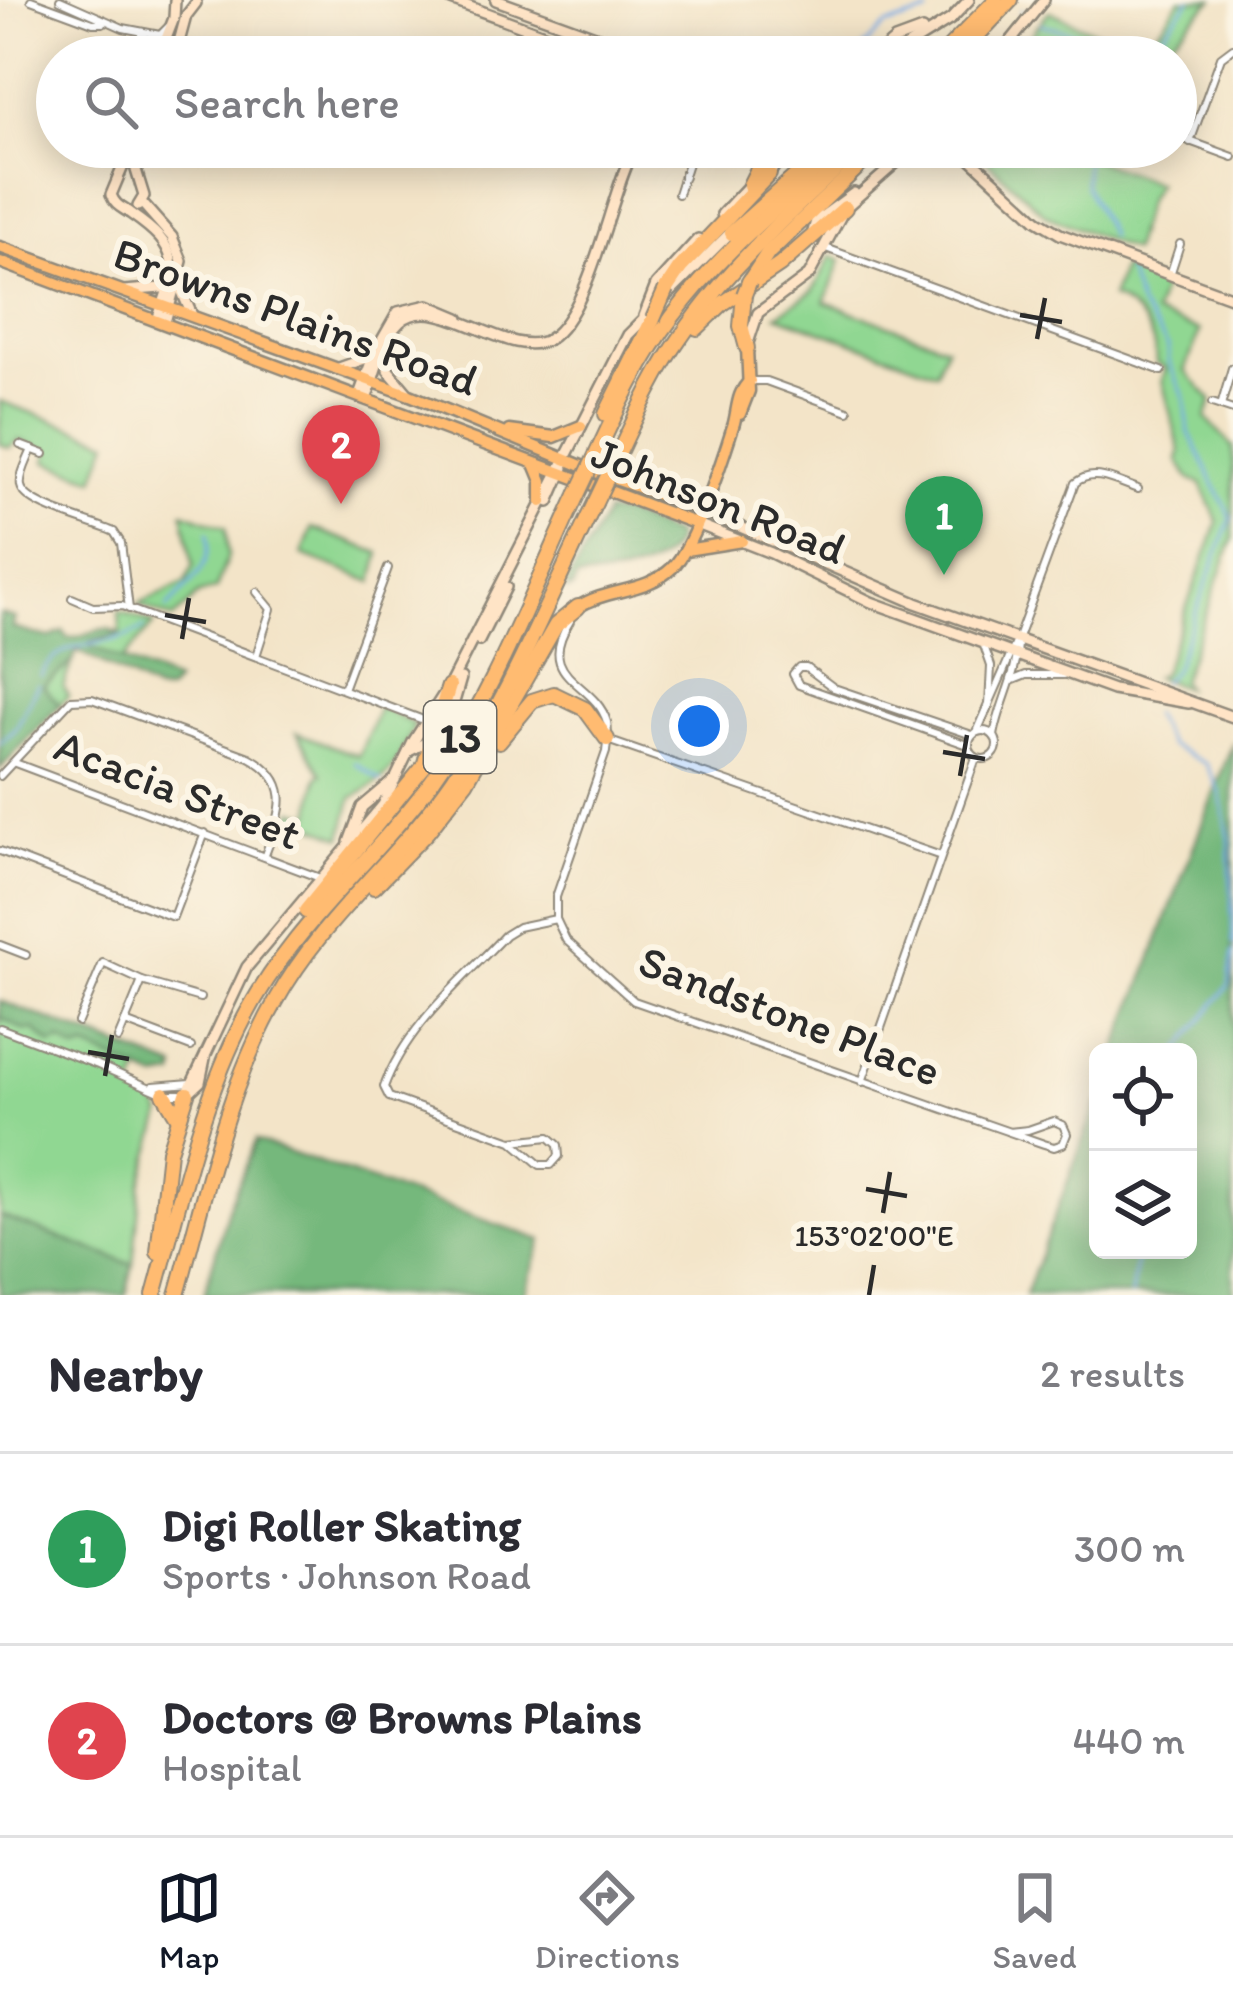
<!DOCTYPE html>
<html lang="en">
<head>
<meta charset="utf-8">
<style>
	:root { --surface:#fff; --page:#f7f7f7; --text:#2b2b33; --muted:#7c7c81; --line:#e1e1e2; --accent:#111827 }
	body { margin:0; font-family:Itim,sans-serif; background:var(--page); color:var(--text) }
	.controls { position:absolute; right:36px; bottom:36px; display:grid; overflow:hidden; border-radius:18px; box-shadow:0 6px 30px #0003 }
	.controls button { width:108px; height:108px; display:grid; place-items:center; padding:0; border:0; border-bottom:3px solid var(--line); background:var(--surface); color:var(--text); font:60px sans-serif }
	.you { position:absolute; left:699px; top:726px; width:42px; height:42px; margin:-30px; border:9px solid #fff; border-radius:50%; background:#1a73e8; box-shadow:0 0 0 18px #1a73e833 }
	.badge { display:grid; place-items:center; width:78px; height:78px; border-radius:50%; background:var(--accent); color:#fff; font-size:39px; font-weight:700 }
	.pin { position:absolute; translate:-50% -99px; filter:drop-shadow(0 3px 6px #0008) }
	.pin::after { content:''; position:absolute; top:63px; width:42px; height:36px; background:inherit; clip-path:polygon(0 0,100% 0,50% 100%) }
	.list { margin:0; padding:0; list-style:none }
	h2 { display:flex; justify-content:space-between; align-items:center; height:156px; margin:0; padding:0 48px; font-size:51px }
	h2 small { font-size:39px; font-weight:400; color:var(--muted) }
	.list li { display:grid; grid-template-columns:78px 1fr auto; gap:36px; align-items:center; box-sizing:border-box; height:192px; padding:0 48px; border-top:3px solid var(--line) }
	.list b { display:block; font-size:45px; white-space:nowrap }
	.list p { margin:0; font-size:39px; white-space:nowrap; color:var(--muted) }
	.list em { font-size:39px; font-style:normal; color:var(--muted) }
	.icon { flex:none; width:66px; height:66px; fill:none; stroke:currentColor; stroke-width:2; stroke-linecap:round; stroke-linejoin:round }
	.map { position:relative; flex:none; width:1233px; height:1295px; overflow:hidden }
	.search { position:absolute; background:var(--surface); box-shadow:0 6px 30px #0003; left:36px; right:36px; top:36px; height:132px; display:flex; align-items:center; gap:30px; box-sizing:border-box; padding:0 42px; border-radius:66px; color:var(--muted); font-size:45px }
	.sheet { height:540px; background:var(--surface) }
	nav { display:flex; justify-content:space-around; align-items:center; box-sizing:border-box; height:168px; border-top:3px solid var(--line); background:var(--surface); font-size:33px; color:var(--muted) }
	nav a { display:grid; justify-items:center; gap:6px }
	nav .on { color:var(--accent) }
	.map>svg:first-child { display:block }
	.green { fill:#90d792; stroke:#5e815e; stroke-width:3 }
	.forest { fill:#74b87c; stroke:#507254; stroke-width:3 }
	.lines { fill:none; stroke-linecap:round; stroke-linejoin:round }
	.stream { stroke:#77ace5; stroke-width:3 }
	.street-casing { stroke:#8f887a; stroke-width:10 }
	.secondary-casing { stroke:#8f887a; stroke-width:14 }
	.primary-casing { stroke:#8f887a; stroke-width:15 }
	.highway-casing { stroke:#8f887a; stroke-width:18 }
	.street { stroke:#fff; stroke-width:6 }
	.secondary { stroke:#ffe4c6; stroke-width:9 }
	.primary { stroke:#ffbb71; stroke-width:10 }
	.highway { stroke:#ffbb71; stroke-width:14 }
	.highway-bridge-casing { stroke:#8f887a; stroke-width:18; stroke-linecap:butt }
	.highway-bridge { stroke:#ffbb71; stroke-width:14 }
	.ticks { fill:none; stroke:#2b2b2b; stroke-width:4.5 }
	.labels { text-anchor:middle; stroke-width:12; stroke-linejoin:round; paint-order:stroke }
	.shield { fill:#fcf5e5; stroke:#6a6863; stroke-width:3 }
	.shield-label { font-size:42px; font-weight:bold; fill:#2b2b2b }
	.street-label { font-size:45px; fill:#2b2b2b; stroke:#fcf5e5 }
	.ticks-label { font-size:30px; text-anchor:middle; fill:#2b2b2b; stroke:#fcf5e5; stroke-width:12; stroke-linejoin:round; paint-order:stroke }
</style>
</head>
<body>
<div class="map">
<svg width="1233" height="1295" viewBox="0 0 1233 1295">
	<rect width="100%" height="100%" fill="#fcf5e5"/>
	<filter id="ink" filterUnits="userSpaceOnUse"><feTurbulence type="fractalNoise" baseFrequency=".00833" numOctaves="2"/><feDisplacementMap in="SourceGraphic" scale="24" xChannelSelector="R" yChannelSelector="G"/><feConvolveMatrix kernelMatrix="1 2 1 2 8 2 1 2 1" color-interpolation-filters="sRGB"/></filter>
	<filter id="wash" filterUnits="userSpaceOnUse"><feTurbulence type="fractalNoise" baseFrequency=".004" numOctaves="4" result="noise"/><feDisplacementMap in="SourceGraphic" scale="48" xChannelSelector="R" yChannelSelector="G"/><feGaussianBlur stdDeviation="2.7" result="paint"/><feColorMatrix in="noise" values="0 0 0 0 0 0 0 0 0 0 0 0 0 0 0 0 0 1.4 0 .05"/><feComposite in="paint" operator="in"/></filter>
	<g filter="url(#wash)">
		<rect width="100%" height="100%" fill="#f3e4c8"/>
		<g class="green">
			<path d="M1180,0h33c-39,33 -53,70 -110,51l1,6h-22l-51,-22 18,-24c28,11 82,46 108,20 9,-8 15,-21 23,-31z"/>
			<polygon points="972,147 1057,147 1077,154 1079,147 1096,147 1094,160 1157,183 1146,201 1132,251 1046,215"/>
			<polygon points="831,256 841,260 825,302 946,346 936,372 777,315 813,291"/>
			<path d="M1122,268l42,15 -10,31 46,17 -15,40 27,29 -6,18 27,29v92l-52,142 4,7 -30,-11 7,-4 56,-151 -17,-38 -10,-4 -13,-19 2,-10 -18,-71 4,-12 -10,-5c0,-29 -17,-55 -45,-65z"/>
			<polygon points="0,401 109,441 95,479 46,461 49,451 19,440 10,448 0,444"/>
			<polygon points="183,512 226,527 228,556 216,589 199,594 173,619 138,605 186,582 193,565"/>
			<polygon points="312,528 380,553 373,582 302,555"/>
			<polygon points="119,611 154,624 118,665 76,650 63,687 68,696 0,768 0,623 55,643 120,632"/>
			<path d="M379,707l36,18c-23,45 -19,49 -63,73l-10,39 -50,-20 2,-7 17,5 7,-39 4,-2 -25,-41 62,23z"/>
			<polygon points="0,1001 146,1056 132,1091 157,1104 162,1116 141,1184 133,1265 0,1216"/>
		</g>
		<g class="forest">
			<path d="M606,513l18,1 51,21v8c-18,32 -64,33 -98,35l-5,11 -5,1v-7z"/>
			<path d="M0,614l15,4 -3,10 37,10 14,-7 5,7c21,0 31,-17 52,-4l-30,8 2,6 84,34 -9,10h-11l-79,-42 -5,12 -29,24 17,19 -60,64z"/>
			<polygon points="1233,742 1233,1295 1025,1295 1098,1101 1098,1250 1188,1250 1188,1052 1116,1052"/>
			<polygon points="0,1001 176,1068 175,1076 157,1079 87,1048 76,1051 60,1041 52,1045 34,1030 24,1030 0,1017"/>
			<polygon points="256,1141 542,1240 524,1295 204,1295 228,1208"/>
			<polygon points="0,1216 133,1265 126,1295 0,1295"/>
		</g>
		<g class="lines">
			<g class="stream">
				<polyline points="1021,10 1023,11"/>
				<polyline points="1041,24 1135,50 1155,43 1190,0"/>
				<polyline points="1074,37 1093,57"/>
				<polyline points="854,57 885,26 928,13"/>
				<polyline points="1086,147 1085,186 1110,236"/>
				<polyline points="1127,271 1140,307 1168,346 1169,362 1185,399 1189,433 1231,518 1174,670 1162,682"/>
				<path d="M167,608c21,-25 47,-39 41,-75"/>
				<path d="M41,676c20,-43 68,-24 103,-48"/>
				<polyline points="1152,714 1169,745 1206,764 1220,792 1229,838 1233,944"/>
				<polyline points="0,743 16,729 38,684"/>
				<polyline points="355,763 381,781"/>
				<polyline points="1178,1052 1229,985 1233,951"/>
				<polyline points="1131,1295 1137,1256 1142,1250"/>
			</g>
		</g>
	</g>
	<g filter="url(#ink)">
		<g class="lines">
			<defs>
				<g id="street">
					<polyline points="31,0 93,23 103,23"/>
					<polyline points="60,0 123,28 160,35 168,27"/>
					<polyline points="141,35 153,44 158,57"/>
					<polyline points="1176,136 1233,157"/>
					<polyline points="1190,142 1221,57 1233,48"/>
					<polyline points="676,147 690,157 678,194"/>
					<polyline points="823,247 1162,371"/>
					<polyline points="1170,275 1180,244"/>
					<polyline points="750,381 766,381 848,411"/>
					<polyline points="1212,403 1233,410"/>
					<polyline points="1221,406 1232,368"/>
					<polyline points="20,445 44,454"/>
					<path d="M32,449c-4,11 -13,26 -11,37 4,21 73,36 93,46l7,11 8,66"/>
					<polyline points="72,598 93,607 122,606 426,721"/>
					<path d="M570,621c-37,59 25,59 37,101 2,9 0,20 -1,30l-50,145v22l10,21 68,61 410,143 10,3 9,-3 4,-10 -4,-9 -9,-4 -26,9 -19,2"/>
					<polyline points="983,643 991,666 989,706"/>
					<polyline points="256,656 271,609 257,592"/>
					<polyline points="1011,681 1026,675 1063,675"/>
					<polyline points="343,689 388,568"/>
					<circle cx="983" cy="745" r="14"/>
					<path d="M977,732l41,-94 57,-155c19,-16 42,-1 63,6"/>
					<path d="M994,736c5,-31 24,-63 24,-94"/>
					<polyline points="610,741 941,856"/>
					<polyline points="968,745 799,685 793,674 799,667 806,667 834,688 972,735"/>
					<polyline points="15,763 320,878"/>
					<path d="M0,776l71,-76 21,-1 157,58c48,26 31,57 16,98"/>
					<polyline points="0,851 173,917 205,833"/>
					<polyline points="0,945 26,955"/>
					<polyline points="78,1022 103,963 142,981 200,998"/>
					<polyline points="125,1022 191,1047"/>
					<polyline points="0,1028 98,1065 164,1094 186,1094"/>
					<polyline points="118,1039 142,981"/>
					<polyline points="862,1082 976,758"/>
					<polyline points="153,1086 191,1083"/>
					<path d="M512,1141l37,-4 9,8 1,11 -8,9h-11l-28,-24 -123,-44 -5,-10c22,-61 78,-106 121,-152l13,-8 38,-8"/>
				</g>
				<g id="secondary">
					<polyline points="451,0 598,54 652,57"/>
					<polyline points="496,0 620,45 657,48 681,57"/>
					<polyline points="159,57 174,18 175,0"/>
					<polyline points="175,57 186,16 196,3"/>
					<polyline points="875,57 895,40 922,30"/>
					<polyline points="890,57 951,19 969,0"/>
					<polyline points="998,57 1044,0"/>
					<path d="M131,147l-20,48c5,12 11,12 20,19 51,35 47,51 26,106"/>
					<polyline points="958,147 1037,220 1060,234 1233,298"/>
					<polyline points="885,167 904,147"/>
					<polyline points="768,176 788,147"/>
					<polyline points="142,203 172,237 182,261 165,322"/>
					<polyline points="138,206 144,196 136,170 143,147"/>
					<polyline points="722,214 751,183"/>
					<polyline points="812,235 816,221 854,193"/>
					<polyline points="182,279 182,292 192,315"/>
					<polyline points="124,291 161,288 170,281"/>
					<polyline points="644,316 656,285 698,239"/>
					<polyline points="748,343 758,313 809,275 845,208 914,147"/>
					<polyline points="388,354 388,370 409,395"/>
					<polyline points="336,369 370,357"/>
					<polyline points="359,395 374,354 398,312 428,305 459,318"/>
					<path d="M367,397c8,-23 15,-58 33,-75 37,-34 110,41 149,17 42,-26 61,-147 86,-192"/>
					<polyline points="549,502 564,468"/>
					<polyline points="701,510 916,603 1233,717"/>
					<polyline points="697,524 771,553 871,602 1113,690 1189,703"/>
					<polyline points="479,641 506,587"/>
					<polyline points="411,750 445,733 461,678"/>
					<polyline points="349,842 362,807 394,780"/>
					<polyline points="187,1094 247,967 383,805 413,742 449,686 628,335 733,230"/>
					<polyline points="187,1094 200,1082 205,1058"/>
				</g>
				<g id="primary">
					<polyline points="0,247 410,395 596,472 701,510"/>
					<polyline points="0,262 697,524"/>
					<polyline points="740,414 749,391 747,348"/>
					<polyline points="509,431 554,437 581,426"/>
					<polyline points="535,464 542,481 542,502"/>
					<polyline points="686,550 742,541"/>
					<path d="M578,607c30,-19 68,-14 94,-39 22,-20 52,-113 62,-145 4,-16 3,-31 16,-42"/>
				</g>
				<g id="highway">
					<polyline points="940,57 996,0"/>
					<polyline points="957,57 1011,0"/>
					<polyline points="750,185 769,147"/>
					<polyline points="732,233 828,147"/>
					<polyline points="749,282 768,253 879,147"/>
					<polyline points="666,289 680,268 769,174"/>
					<polyline points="744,295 741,326 747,348"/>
					<polyline points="697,328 722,304 780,265 845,208"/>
					<polyline points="606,414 653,319"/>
					<path d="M597,453c22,-48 44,-95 76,-137 47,-64 112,-115 170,-169"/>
					<path d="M615,461c20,-42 39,-86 66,-124 48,-71 116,-132 179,-190"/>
					<polyline points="499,741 532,701 554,694 585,709 607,739"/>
					<polyline points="374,887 427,832 466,782 556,625 578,607"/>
					<polyline points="306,911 424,766 449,686"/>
					<polyline points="164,1094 178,1117"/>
					<polyline points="158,1252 169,1151 187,1094"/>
					<path d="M154,1295c26,-93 46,-192 91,-278 47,-91 127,-154 187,-236 62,-86 100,-191 145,-286"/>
					<path d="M177,1295c28,-99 48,-204 99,-294 46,-84 123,-143 177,-221 58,-85 97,-185 142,-277"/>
				</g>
			</defs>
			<use href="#street" class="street-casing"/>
			<use href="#secondary" class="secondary-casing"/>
			<use href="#primary" class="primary-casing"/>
			<use href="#highway" class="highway-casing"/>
			<use href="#street" class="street"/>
			<use href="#secondary" class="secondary"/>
			<use href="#primary" class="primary"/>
			<use href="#highway" class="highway"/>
			<defs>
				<g id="highway-bridge">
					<polyline points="744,295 749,282"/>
					<polyline points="653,319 666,289"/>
					<polyline points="577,495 597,453"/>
					<polyline points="595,503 615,461"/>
				</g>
			</defs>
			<use href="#highway-bridge" class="highway-bridge-casing"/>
			<use href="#highway-bridge" class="highway-bridge"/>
		</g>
	</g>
	<path class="ticks" d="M1020,315l42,7M1037,339l8,-41M165,615l41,7M182,639l7,-41M943,752l42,7M960,776l7,-41M88,1052l41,7M105,1076l7,-41M866,1189l41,7M883,1213l7,-41M869,1295l5,-30"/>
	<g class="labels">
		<rect class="shield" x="424" y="701" width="72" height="72" rx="9"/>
		<g class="shield-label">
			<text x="460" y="752">13</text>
		</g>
		<g class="street-label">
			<text transform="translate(296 316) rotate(20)" y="16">Browns Plains Road</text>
			<text transform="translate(719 500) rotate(22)" y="16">Johnson Road</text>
			<text transform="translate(178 789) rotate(21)" y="16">Acacia Street</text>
			<text transform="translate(790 1015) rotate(21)" y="16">Sandstone Place</text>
		</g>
	</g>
	<g class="ticks-label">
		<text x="874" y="1246">153°02'00"E</text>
	</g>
</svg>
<div class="controls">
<button><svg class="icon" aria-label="locate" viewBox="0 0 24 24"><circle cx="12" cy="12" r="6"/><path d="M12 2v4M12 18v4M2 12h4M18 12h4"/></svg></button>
<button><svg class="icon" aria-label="layers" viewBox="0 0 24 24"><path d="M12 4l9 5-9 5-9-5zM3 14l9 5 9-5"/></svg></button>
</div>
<div class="you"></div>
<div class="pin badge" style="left:944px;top:575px;background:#2e9e5b">1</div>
<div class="pin badge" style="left:341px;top:504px;background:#e0444e">2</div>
<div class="search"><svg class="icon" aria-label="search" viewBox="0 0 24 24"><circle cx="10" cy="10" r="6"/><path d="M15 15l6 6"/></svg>Search here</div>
</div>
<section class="sheet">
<h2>Nearby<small>2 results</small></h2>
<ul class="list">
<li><span class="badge" style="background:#2e9e5b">1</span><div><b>Digi Roller Skating</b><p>Sports · Johnson Road</p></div><em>300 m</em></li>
<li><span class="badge" style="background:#e0444e">2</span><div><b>Doctors @ Browns Plains</b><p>Hospital</p></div><em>440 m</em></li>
</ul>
</section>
<nav>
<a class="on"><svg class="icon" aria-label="map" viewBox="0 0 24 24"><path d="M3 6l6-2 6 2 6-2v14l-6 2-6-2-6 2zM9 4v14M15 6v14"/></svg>Map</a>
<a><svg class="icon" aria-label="directions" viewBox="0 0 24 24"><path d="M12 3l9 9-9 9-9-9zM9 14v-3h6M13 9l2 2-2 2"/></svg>Directions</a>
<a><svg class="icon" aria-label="saved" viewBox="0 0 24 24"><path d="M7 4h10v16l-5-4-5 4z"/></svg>Saved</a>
</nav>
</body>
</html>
